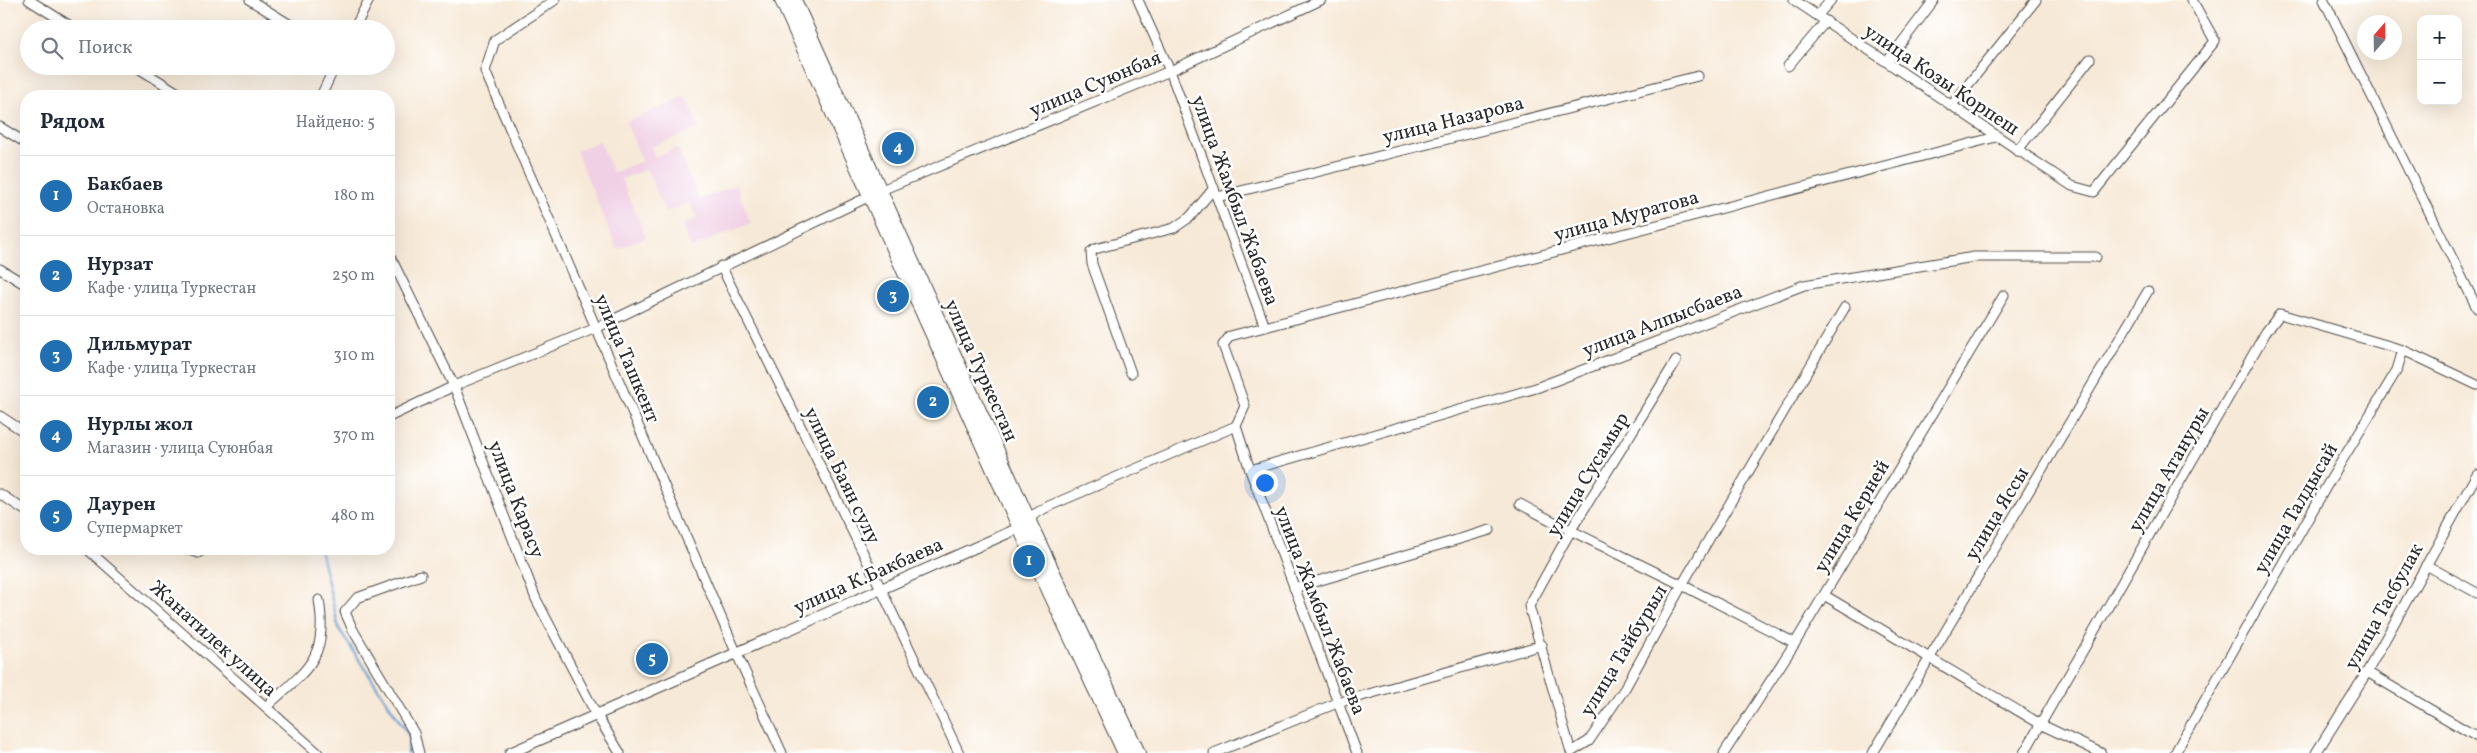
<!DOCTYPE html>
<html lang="ru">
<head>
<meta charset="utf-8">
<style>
	:root { --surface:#fff; --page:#f6f6f7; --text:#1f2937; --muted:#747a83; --line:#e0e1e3; --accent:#1f6fb2 }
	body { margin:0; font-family:Vollkorn,serif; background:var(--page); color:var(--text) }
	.controls { position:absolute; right:15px; top:15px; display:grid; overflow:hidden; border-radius:10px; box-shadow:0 5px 20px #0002 }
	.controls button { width:45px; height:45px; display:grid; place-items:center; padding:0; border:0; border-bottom:1px solid var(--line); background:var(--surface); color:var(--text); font:25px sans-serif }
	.compass { position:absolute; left:2357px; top:15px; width:45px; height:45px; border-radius:50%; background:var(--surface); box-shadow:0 5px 20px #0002; rotate:20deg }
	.you { position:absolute; left:1264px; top:482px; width:18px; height:18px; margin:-12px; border:4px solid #fff; border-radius:50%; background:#1a73e8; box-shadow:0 0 0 8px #1a73e833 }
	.badge { display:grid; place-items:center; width:32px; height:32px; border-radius:50%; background:var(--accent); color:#fff; font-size:16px; font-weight:700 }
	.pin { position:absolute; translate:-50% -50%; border:2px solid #fff; box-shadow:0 1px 5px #0006 }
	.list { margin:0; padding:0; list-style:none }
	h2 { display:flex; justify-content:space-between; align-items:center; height:65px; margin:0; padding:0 20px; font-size:21px }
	h2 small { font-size:16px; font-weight:400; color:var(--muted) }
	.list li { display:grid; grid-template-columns:32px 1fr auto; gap:15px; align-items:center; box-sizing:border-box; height:80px; padding:0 20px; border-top:1px solid var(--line) }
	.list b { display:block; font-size:19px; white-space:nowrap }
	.list p { margin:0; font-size:16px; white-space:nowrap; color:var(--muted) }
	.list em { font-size:16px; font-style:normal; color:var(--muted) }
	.icon { flex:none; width:28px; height:28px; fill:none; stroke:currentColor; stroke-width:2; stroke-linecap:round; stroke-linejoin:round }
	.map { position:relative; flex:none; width:2477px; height:753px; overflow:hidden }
	.search { position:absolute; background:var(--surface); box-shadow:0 5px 20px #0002; left:20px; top:20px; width:375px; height:55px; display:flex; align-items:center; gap:12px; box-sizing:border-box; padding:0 18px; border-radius:28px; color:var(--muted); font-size:19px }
	.panel { position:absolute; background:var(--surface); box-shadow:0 5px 20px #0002; left:20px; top:90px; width:375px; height:465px; border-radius:20px }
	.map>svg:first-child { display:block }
	.built { fill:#f0d0e5 }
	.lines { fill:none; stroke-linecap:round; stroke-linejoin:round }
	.stream { stroke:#629ed3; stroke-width:2.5 }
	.minor-casing { stroke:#4a4845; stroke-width:11 }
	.tertiary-casing { stroke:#4a4845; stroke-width:12 }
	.trunk-casing { stroke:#4a4845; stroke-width:16 }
	.minor { stroke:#fff; stroke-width:9 }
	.tertiary { stroke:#fff; stroke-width:10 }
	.trunk { stroke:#fff; stroke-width:14 }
	.labels { text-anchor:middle; stroke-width:5; stroke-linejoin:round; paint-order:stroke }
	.street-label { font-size:20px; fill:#2b2b2b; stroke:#fff }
</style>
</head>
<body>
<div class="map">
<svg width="2477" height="753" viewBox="0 0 2477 753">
	<rect width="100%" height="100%" fill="#fff"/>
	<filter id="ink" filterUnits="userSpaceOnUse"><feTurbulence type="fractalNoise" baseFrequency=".02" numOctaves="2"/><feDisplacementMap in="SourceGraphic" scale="10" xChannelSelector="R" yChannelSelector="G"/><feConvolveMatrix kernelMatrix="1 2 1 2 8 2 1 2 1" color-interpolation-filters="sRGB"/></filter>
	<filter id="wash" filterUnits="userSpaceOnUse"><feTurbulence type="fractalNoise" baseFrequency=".0096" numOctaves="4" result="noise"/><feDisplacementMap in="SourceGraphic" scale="20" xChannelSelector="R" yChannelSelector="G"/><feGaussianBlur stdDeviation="1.12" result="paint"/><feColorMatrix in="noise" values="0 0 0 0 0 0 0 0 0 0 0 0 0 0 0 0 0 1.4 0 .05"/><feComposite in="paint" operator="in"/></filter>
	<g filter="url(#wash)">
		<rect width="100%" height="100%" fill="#f7e9d7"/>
		<polygon class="built" points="686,97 699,128 651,147 655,157 677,148 699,200 736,185 751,223 691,248 682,225 697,219 690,202 665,212 647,169 621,179 646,237 617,249 576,151 600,141 613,173 642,161 626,122"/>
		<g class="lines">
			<polyline class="stream" points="320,549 339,629 410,737 407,753"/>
		</g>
	</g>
	<g filter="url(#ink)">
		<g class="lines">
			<defs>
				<g id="minor">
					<polyline points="29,0 75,29"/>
					<polyline points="250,0 297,29"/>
					<polyline points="555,0 495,40 485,71 736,652 782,753"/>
					<polyline points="1138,0 1170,71 1265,327 1230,336 1223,345 1245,406 1236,426 1250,470 1357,753"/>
					<polyline points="1794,0 2072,186 2094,192 2215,41 2192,0"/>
					<polyline points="2324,0 2477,308"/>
					<polyline points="1818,15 1831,0"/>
					<polyline points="354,29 369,0"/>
					<polyline points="1887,62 1934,0"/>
					<polyline points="135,66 183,96"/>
					<polyline points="1788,66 1826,21"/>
					<polyline points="321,96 335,66"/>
					<polyline points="1951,106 2036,0"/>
					<polyline points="0,127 26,143"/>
					<polyline points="2017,151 2090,59"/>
					<polyline points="879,191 1170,71 1321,0"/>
					<polyline points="1217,197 1698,76"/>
					<polyline points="389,254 454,386 536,599 596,714 620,753"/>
					<polyline points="721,266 881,589 959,753"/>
					<polyline points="0,269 26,285"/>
					<polyline points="1265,327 1996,137"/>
					<polyline points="1131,373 1092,264 1091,252 1095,249 1174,228 1190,217 1214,188"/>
					<polyline points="0,416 26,433"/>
					<polyline points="389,417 454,386 596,328 870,196"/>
					<polyline points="1250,470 1536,388 1804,285 1974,257 2096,257"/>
					<polyline points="0,494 26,511"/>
					<path d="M1520,504c53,29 108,54 162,81l-57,103 -36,53 -18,11 -42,-146 42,-76 105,-169"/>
					<polyline points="1030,524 1033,515 1049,506 1236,426"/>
					<polyline points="87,549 318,753"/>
					<polyline points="186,549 198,553 204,549"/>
					<polyline points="2426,565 2477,593"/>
					<polyline points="1294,588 1490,530"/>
					<polyline points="1824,595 2042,725 2101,753"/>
					<polyline points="1795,643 1682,585 1845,307"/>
					<polyline points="2367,672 2477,737"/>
					<path d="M266,707c40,-37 63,-48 53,-107"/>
					<polyline points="419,753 414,733 353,630 345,612 357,598 421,575"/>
					<polyline points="1214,753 1337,703 1542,645"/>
					<polyline points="1724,753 1795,643 2004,295"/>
					<polyline points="1873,753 2148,291"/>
					<polyline points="2024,753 2266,332 2280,314 2403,350"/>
					<polyline points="2175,753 2326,487 2397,370 2403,350 2477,385"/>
					<polyline points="2316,753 2367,672 2477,474"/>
				</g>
				<polyline id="tertiary" points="510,753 1026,525"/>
				<g id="trunk">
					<polyline points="782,0 1020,528 1125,753"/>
					<polyline points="794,0 1030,524 1138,753"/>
				</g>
			</defs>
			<use href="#minor" class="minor-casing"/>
			<use href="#tertiary" class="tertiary-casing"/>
			<use href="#trunk" class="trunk-casing"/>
			<use href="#minor" class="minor"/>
			<use href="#tertiary" class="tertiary"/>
			<use href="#trunk" class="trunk"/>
		</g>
	</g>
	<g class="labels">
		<g class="street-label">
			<text transform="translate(1942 79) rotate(34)" y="7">улица Козы Корпеш</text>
			<text transform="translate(1095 83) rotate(-23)" y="7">улица Суюнбая</text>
			<text transform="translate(1453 119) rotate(-14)" y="7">улица Назарова</text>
			<text transform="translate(1236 200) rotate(70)" y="7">улица Жамбыл Жабаева</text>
			<text transform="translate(1626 215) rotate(-15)" y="7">улица Муратова</text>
			<text transform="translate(1662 320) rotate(-21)" y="7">улица Алпысбаева</text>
			<text transform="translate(628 358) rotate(67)" y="7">улица Ташкент</text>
			<text transform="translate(982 370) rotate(66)" y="7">улица Туркестан</text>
			<text transform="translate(2168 469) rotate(-60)" y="7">улица Атануры</text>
			<text transform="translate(1587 474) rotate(-59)" y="7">улица Сусамыр</text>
			<text transform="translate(843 475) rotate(64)" y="7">улица Баян сулу</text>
			<text transform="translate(517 499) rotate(69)" y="7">улица Карасу</text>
			<text transform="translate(2295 508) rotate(-60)" y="7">улица Талдысай</text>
			<text transform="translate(1996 513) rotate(-59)" y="7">улица Яссы</text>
			<text transform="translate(1851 516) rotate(-59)" y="7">улица Керней</text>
			<text transform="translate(868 575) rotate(-24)" y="7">улица К.Бакбаева</text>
			<text transform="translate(2383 606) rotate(-61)" y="7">улица Тасбулак</text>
			<text transform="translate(1321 610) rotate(69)" y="7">улица Жамбыл Жабаева</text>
			<text transform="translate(214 638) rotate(42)" y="7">Жанатилек улица</text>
			<text transform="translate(1623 650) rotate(-59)" y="7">улица Тайбурыл</text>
		</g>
	</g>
</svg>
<div class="controls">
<button>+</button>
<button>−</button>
</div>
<svg class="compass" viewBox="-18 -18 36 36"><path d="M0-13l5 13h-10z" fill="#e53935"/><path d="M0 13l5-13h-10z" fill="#747a83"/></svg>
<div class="you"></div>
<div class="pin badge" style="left:1029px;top:561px">1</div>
<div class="pin badge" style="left:933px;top:402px">2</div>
<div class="pin badge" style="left:893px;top:296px">3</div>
<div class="pin badge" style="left:898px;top:148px">4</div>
<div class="pin badge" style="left:652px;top:659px">5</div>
<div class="search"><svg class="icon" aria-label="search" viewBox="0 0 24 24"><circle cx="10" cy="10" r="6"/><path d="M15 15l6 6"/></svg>Поиск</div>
<section class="panel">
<h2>Рядом<small>Найдено: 5</small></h2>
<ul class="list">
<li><span class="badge">1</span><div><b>Бакбаев</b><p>Остановка</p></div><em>180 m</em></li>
<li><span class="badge">2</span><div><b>Нурзат</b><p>Кафе · улица Туркестан</p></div><em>250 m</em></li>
<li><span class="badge">3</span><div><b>Дильмурат</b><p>Кафе · улица Туркестан</p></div><em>310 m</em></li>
<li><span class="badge">4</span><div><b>Нурлы жол</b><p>Магазин · улица Суюнбая</p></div><em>370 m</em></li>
<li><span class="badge">5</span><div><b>Даурен</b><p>Супермаркет</p></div><em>480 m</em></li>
</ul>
</section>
</div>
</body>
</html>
